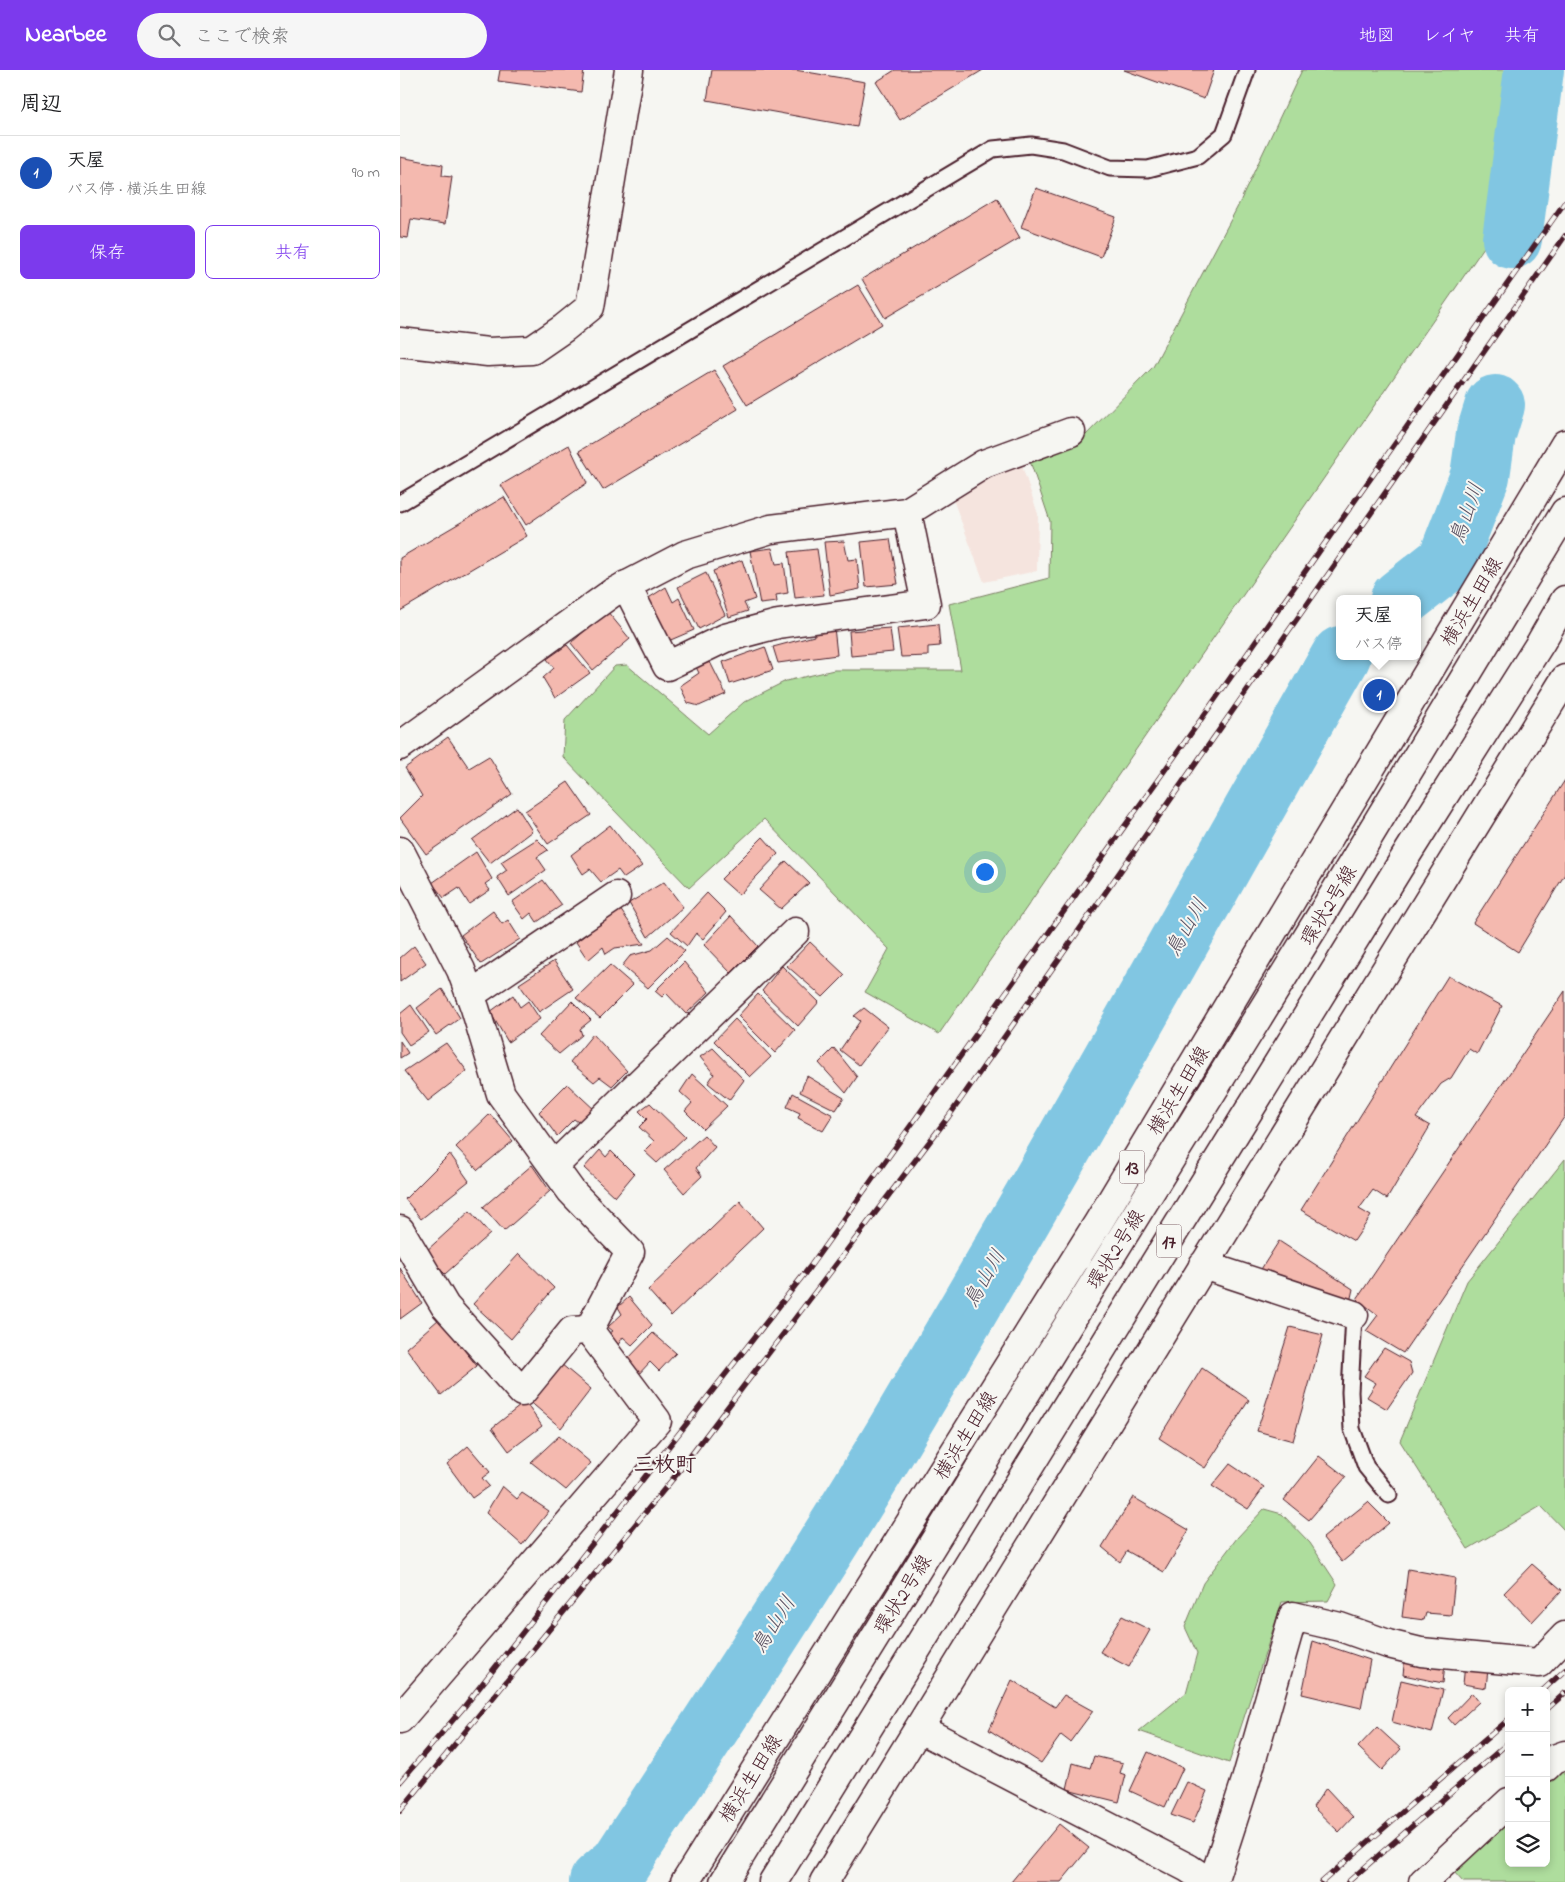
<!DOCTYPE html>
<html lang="ja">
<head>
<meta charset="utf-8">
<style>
	:root { --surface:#fff; --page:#f6f6f6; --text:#202124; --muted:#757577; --line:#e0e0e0; --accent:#7c3aed }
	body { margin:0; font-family:"Indie Flower","Klee One",sans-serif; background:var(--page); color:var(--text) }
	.controls { position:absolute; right:15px; bottom:15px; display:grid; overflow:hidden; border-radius:8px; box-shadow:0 2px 8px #0003 }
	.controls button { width:45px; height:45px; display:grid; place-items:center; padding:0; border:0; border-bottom:1px solid var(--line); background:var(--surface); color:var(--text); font:25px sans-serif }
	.you { position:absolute; left:584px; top:801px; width:18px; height:18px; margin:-12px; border:4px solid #fff; border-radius:50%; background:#1a73e8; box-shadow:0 0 0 8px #1a73e833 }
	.badge { display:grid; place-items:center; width:32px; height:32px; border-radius:50%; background:var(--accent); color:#fff; font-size:16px; font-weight:700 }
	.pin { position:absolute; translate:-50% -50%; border:2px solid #fff; box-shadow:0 1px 5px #0006 }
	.popup { position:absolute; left:936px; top:525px; width:85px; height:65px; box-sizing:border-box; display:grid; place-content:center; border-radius:8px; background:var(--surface); filter:drop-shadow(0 1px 4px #0005); font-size:16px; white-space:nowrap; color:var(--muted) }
	.popup b { font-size:19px; color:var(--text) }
	.popup::after { content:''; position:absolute; left:50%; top:100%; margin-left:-10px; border:10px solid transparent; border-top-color:var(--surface) }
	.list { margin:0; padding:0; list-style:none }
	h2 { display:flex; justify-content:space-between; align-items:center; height:65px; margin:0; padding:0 20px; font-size:21px }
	h2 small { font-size:16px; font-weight:400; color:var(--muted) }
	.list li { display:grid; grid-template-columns:32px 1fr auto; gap:15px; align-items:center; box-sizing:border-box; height:75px; padding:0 20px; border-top:1px solid var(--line) }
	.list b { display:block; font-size:19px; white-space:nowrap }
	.list p { margin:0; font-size:16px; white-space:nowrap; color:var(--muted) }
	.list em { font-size:16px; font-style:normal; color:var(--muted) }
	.actions { display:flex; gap:10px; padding:15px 20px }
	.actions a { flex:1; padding:11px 0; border:1px solid var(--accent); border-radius:8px; text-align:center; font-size:18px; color:var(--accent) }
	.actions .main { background:var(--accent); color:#fff }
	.icon { flex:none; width:28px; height:28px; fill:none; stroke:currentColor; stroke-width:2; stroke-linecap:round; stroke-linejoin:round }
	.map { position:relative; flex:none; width:1165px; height:1812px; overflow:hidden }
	header { display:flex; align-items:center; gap:30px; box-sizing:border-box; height:70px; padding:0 25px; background:var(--accent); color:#fff }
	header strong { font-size:24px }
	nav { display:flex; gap:28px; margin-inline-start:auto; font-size:18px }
	.search { width:350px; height:45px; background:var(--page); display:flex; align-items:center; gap:12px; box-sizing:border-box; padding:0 18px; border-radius:28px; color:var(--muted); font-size:19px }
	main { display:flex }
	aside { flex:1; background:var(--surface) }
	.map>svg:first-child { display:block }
	.built { fill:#f5e4de }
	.green { fill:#aedd9d; stroke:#7c7e64 }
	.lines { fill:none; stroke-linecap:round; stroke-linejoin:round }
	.river { stroke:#81c6e2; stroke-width:60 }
	.building { fill:#f4b9af; stroke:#4a1f2b }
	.lane-casing { stroke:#4a1f2b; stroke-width:19 }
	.street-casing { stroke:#4a1f2b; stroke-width:31 }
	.primary-casing { stroke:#4a1f2b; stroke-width:31 }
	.lane { stroke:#f6f6f2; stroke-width:15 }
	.street { stroke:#f6f6f2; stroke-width:28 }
	.primary { stroke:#f6f6f2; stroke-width:28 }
	.rail-casing { stroke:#4a1f2b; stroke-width:5.5 }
	.rail { stroke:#f6f6f2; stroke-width:4; stroke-dasharray:11; stroke-linecap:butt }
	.labels { text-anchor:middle; stroke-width:4; stroke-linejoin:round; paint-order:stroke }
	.shield { fill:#f6f6f2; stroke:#7e6067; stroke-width:1 }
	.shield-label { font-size:19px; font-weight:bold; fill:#4a1f2b }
	.street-label { font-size:20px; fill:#4a1f2b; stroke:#f6f6f2 }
	.water-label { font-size:21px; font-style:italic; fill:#5a5162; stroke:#f6f6f2 }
	.neighbourhood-label { font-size:21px; font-weight:bold; fill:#4a1f2b; stroke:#f6f6f2 }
</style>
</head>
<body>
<header>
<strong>Nearbee</strong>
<div class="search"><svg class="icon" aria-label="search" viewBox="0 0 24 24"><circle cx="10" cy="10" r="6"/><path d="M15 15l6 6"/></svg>ここで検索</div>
<nav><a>地図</a><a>レイヤ</a><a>共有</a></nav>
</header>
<main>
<aside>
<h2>周辺<small></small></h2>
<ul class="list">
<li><span class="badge" style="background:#1a4fb4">1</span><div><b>天屋</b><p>バス停 · 横浜生田線</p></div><em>90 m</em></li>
</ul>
<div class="actions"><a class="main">保存</a><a>共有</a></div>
</aside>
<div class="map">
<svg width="1165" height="1812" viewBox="0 0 1165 1812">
	<rect width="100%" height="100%" fill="#f6f6f2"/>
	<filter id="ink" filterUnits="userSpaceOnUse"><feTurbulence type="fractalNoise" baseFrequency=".02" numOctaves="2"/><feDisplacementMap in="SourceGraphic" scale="10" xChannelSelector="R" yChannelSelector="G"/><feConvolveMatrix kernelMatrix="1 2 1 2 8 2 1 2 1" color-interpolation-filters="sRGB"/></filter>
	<g filter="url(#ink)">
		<polygon class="built" points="620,390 638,444 637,501 584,512 552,427"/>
		<g class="green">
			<polygon points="902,0 1125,0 1109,141 539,964 465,922 489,879 364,749 289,818 163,687 165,650 215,596 227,595 308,664 344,632 386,611 434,600 561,600 549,534 649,508 650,451 630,391 680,371 753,297 837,138"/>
			<polygon points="1165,1089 1165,1461 1141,1436 1068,1479 1000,1371 1067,1211"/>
			<polygon points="864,1439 882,1444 910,1473 937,1514 928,1531 882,1532 829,1693 739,1661 786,1623 797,1583 785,1557 803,1513 837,1468"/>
			<polygon points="1162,1700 1165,1702 1165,1812 1063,1812 1054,1802 1109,1750 1109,1793 1146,1793 1146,1715"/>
		</g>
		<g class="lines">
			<g class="river">
				<polyline points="1112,169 1134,0"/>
				<polyline points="1000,529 1047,492 1080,406 1086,364 1095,335"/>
				<path d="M199,1812l21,-18c94,-144 190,-287 278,-435 152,-255 296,-515 443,-773"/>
			</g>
		</g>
		<g class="building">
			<polygon points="100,0 184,0 181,22 98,11"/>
			<polygon points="312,0 395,0 465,12 457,57 307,30"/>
			<polygon points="495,0 583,0 500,50 476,12"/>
			<polygon points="724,0 814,0 804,29"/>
			<polygon points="0,87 43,95 42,106 52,107 45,154 11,149 8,168 0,167"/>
			<polygon points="636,118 716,147 701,187 621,157"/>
			<polygon points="597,128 620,168 485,248 462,209"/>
			<polygon points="458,215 482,254 347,335 323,296"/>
			<polygon points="314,300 338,339 203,420 179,381"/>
			<polygon points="169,375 187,413 126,455 101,415"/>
			<polygon points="104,427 127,466 0,541 0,488"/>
			<polygon points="490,469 498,514 466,517 461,472"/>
			<polygon points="444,471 448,490 457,489 460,519 430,525 424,472"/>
			<polygon points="372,478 376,494 384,493 388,523 376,525 377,532 360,534 350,481"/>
			<polygon points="417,479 424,525 395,528 389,482"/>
			<polygon points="342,490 355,529 344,533 348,541 329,547 313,501"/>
			<polygon points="306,503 325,545 299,559 278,517"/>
			<polygon points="266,517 273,532 279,528 294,560 266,572 247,529"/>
			<polygon points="207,541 230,569 193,600 171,573"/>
			<polygon points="538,554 540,576 528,577 528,586 501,587 497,558"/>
			<polygon points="434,557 437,585 378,593 373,577 414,566 413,559"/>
			<polygon points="490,558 493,582 451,586 449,561"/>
			<polygon points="167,575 190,603 155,628 143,608 154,598 147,589"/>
			<polygon points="365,577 373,600 330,614 323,592"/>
			<polygon points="310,592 326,624 299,636 288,633 280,616 299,603 296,597"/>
			<polygon points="48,667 69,698 89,686 112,724 26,784 0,748 22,726 5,698"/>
			<polygon points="1165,710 1165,804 1118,882 1073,853"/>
			<polygon points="168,712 191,745 148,774 125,741"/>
			<polygon points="117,737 132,761 90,793 72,770"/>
			<polygon points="210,755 242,796 224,808 218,800 201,812 190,799 183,804 171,785"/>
			<polygon points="363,767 378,784 339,825 321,809"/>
			<polygon points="137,769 148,780 137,787 146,800 109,826 97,807 107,800 101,792"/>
			<polygon points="76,782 92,809 85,814 90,820 69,834 59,818 44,828 32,813"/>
			<polygon points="386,791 409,813 381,839 359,820"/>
			<polygon points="143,810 162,835 137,852 131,843 124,849 112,832"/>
			<polygon points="264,812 283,837 248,867 229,833"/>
			<polygon points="307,823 326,842 303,869 296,863 287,876 271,862"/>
			<polygon points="220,839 244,874 215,878 206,884 203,877 188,890 176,872"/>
			<polygon points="93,841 102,854 108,850 120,869 81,894 61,865"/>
			<polygon points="331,846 358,876 331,903 304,875"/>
			<polygon points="268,866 285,881 248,918 222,896 230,886 252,880"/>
			<polygon points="410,872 445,905 423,927 387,896"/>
			<polygon points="14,876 26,893 0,912 0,888"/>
			<polygon points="154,891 173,919 139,942 119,914"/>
			<polygon points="284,892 309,922 286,944 266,923 262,927 255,921"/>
			<polygon points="210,895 233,915 200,948 176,928"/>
			<polygon points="382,896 419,932 398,956 362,921"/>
			<polygon points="1048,906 1102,936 1077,984 1069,979 1051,1008 1041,1014 1016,1048 1030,1056 987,1129 973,1120 959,1139 971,1146 954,1171 901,1140"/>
			<polygon points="42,919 60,948 36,965 17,938"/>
			<polygon points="1165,921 1165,1046 1003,1283 966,1261 978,1245 957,1229"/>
			<polygon points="358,924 395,960 375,983 338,946"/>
			<polygon points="113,925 120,937 128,931 140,949 108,972 90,942"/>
			<polygon points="172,931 191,950 180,959 182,965 159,984 139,966"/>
			<polygon points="11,935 29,962 9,975 0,962 0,944"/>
			<polygon points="464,938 488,957 459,995 440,980 460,951 454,946"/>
			<polygon points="335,949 371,987 350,1007 314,971"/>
			<polygon points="193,964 227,1001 212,1016 200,1007 194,1012 170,992"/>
			<polygon points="0,971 8,983 0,988"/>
			<polygon points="46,973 67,1001 28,1031 4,1001"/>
			<polygon points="313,978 344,1010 329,1030 308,1013 314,1004 300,987"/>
			<polygon points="434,978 457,1007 446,1023 419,993"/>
			<polygon points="292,1004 327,1036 303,1059 285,1041 292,1033 280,1022"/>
			<polygon points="407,1006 444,1028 436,1040 400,1022"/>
			<polygon points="167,1014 196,1041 182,1055 174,1049 157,1066 139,1042"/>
			<polygon points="393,1023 433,1045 423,1061 398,1048 400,1043 387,1037"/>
			<polygon points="250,1033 285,1067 257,1093 244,1081 254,1071 239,1057 247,1049 239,1041"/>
			<polygon points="90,1044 113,1071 78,1100 56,1077"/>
			<polygon points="304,1065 315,1077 296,1098 302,1106 284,1123 264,1100"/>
			<polygon points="200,1080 206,1087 211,1081 234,1104 215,1127 184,1098"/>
			<polygon points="50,1084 69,1111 21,1149 5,1129"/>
			<polygon points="132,1095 150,1121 104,1161 83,1137"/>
			<polygon points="340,1131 363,1158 271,1246 248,1220"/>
			<polygon points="70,1141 90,1164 45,1204 24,1183"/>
			<polygon points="879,1171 953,1219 950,1232 858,1204"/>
			<polygon points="119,1184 154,1218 111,1269 73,1234"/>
			<polygon points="0,1198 22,1233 0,1249"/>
			<polygon points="229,1227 252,1255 232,1275 223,1267 216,1278 207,1265 213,1261 208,1257 222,1244 218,1237"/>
			<polygon points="39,1249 77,1296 41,1325 6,1278"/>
			<polygon points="890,1257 923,1265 893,1371 857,1361"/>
			<polygon points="253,1263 276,1283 259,1301 250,1292 237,1306 223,1294"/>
			<polygon points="984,1278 1009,1292 1012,1303 987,1339 967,1327 976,1313 964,1306"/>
			<polygon points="161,1294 191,1319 161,1358 128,1330"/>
			<polygon points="802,1298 849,1330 805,1398 759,1368"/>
			<polygon points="125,1332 142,1356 109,1381 92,1358"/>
			<polygon points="159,1366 191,1393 166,1420 131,1392"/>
			<polygon points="68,1376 90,1402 82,1408 89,1416 72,1428 47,1394"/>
			<polygon points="919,1386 946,1407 909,1450 884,1430"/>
			<polygon points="830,1394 864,1417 848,1439 812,1416"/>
			<polygon points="102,1416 117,1429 122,1423 149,1441 122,1475 86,1443"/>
			<polygon points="733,1427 789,1460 764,1502 727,1481 720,1492 702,1477"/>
			<polygon points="968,1432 989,1453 942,1492 923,1468"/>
			<polygon points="1132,1494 1162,1520 1132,1552 1104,1523"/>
			<polygon points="1008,1499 1055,1508 1051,1545 1026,1543 1024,1550 1002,1547"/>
			<polygon points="722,1546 750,1560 729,1597 700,1582"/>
			<polygon points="913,1571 970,1590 961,1638 902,1624"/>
			<polygon points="1005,1585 1045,1593 1043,1613 1003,1605"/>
			<polygon points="1065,1594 1088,1599 1086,1618 1063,1614"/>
			<polygon points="612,1610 655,1637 664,1625 693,1641 670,1672 661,1665 641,1693 589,1660"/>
			<polygon points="1001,1610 1043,1620 1032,1663 992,1652"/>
			<polygon points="1072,1623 1079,1632 1054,1655 1048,1648"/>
			<polygon points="977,1657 1001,1679 982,1700 958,1677"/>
			<polygon points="748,1682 783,1698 765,1737 730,1721"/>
			<polygon points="694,1686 723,1693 720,1703 726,1705 719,1732 667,1719 673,1693 690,1698"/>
			<polygon points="787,1712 807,1721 793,1753 771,1745"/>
			<polygon points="926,1718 953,1747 939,1762 913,1737"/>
			<polygon points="659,1754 689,1778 661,1812 611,1812"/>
		</g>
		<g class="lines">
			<defs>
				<g id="lane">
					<polyline points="0,433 593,79 631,75 663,80 710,98 748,99 798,86 824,64 847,0"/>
					<polyline points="954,1245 950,1322 952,1359 966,1397 989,1425"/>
				</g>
				<g id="street">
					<polyline points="0,272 88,282 132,280 164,258 190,237 229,0"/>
					<polyline points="226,515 267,596 325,568 378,554 526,534 507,442"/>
					<polyline points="0,676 212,523 285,485 371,459 507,442 584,394 671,362"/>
					<polyline points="0,781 61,900 75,938 101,1024 171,1121 230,1182 189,1260 257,1351 0,1649"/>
					<polyline points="70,925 216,826"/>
					<polyline points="154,1096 395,862"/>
					<polyline points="0,1160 45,1236 122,1322 172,1261 189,1260"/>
					<polyline points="803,1195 954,1245"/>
					<polyline points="520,1659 788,1798 809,1812"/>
					<polyline points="1146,1697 1154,1689 1165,1685"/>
					<polyline points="813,1812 846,1710 893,1546 940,1557 988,1574 1021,1582 1139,1593 1165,1566"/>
					<polyline points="1023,1812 1109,1732"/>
				</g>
				<g id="primary">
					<polyline points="285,1812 698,1153 1165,374"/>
					<polyline points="324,1812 920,847 1165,442"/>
					<polyline points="373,1812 1009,781 1141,572 1165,530"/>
					<polyline points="424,1812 1165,609"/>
				</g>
			</defs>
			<use href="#lane" class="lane-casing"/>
			<use href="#street" class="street-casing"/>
			<use href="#primary" class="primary-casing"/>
			<use href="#lane" class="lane"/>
			<use href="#street" class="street"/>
			<use href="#primary" class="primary"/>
			<defs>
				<g id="rail">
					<polyline points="1142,1621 1165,1600"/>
					<polyline points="1146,1640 1165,1623"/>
					<polyline points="0,1712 64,1637 409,1198 802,648 1165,132"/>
					<polyline points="0,1741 276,1405 549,1046 1165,166"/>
					<polyline points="922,1812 1109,1649"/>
					<polyline points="948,1812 1109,1672"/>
				</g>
			</defs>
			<use href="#rail" class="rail-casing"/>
			<use href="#rail" class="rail"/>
		</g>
	</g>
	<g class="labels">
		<g class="shield">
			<rect x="719.5" y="1080.5" width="25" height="33" rx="4"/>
			<rect x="756.5" y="1154.5" width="25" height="33" rx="4"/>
		</g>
		<g class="shield-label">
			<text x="732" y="1104">13</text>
			<text x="769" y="1178">17</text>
		</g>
		<g class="street-label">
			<text transform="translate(1071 531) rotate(-59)" y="7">横浜生田線</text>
			<text transform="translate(928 835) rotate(-59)" y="7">環状2号線</text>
			<text transform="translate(778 1020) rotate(-59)" y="7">横浜生田線</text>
			<text transform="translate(715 1179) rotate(-58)" y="7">環状2号線</text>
			<text transform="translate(565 1365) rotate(-58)" y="7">横浜生田線</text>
			<text transform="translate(502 1524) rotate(-58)" y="7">環状2号線</text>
			<text transform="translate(350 1708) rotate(-58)" y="7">横浜生田線</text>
		</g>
		<g class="water-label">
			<text transform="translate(1066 443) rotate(-70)" y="7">鳥山川</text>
			<text transform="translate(786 857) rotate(-60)" y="7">鳥山川</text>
			<text transform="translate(584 1208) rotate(-60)" y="7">鳥山川</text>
			<text transform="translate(373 1554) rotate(-57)" y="7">鳥山川</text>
		</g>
		<g class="neighbourhood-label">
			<text x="265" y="1401">三枚町</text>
		</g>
	</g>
</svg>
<div class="controls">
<button>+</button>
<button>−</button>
<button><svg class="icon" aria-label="locate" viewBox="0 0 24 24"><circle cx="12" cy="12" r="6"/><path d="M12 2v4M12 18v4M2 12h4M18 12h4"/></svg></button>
<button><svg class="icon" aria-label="layers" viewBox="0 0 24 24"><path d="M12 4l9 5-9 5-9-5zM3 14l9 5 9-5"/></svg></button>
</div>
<div class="you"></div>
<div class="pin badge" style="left:979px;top:625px;background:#1a4fb4">1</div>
<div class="popup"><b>天屋</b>バス停</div>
</div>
</main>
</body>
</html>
